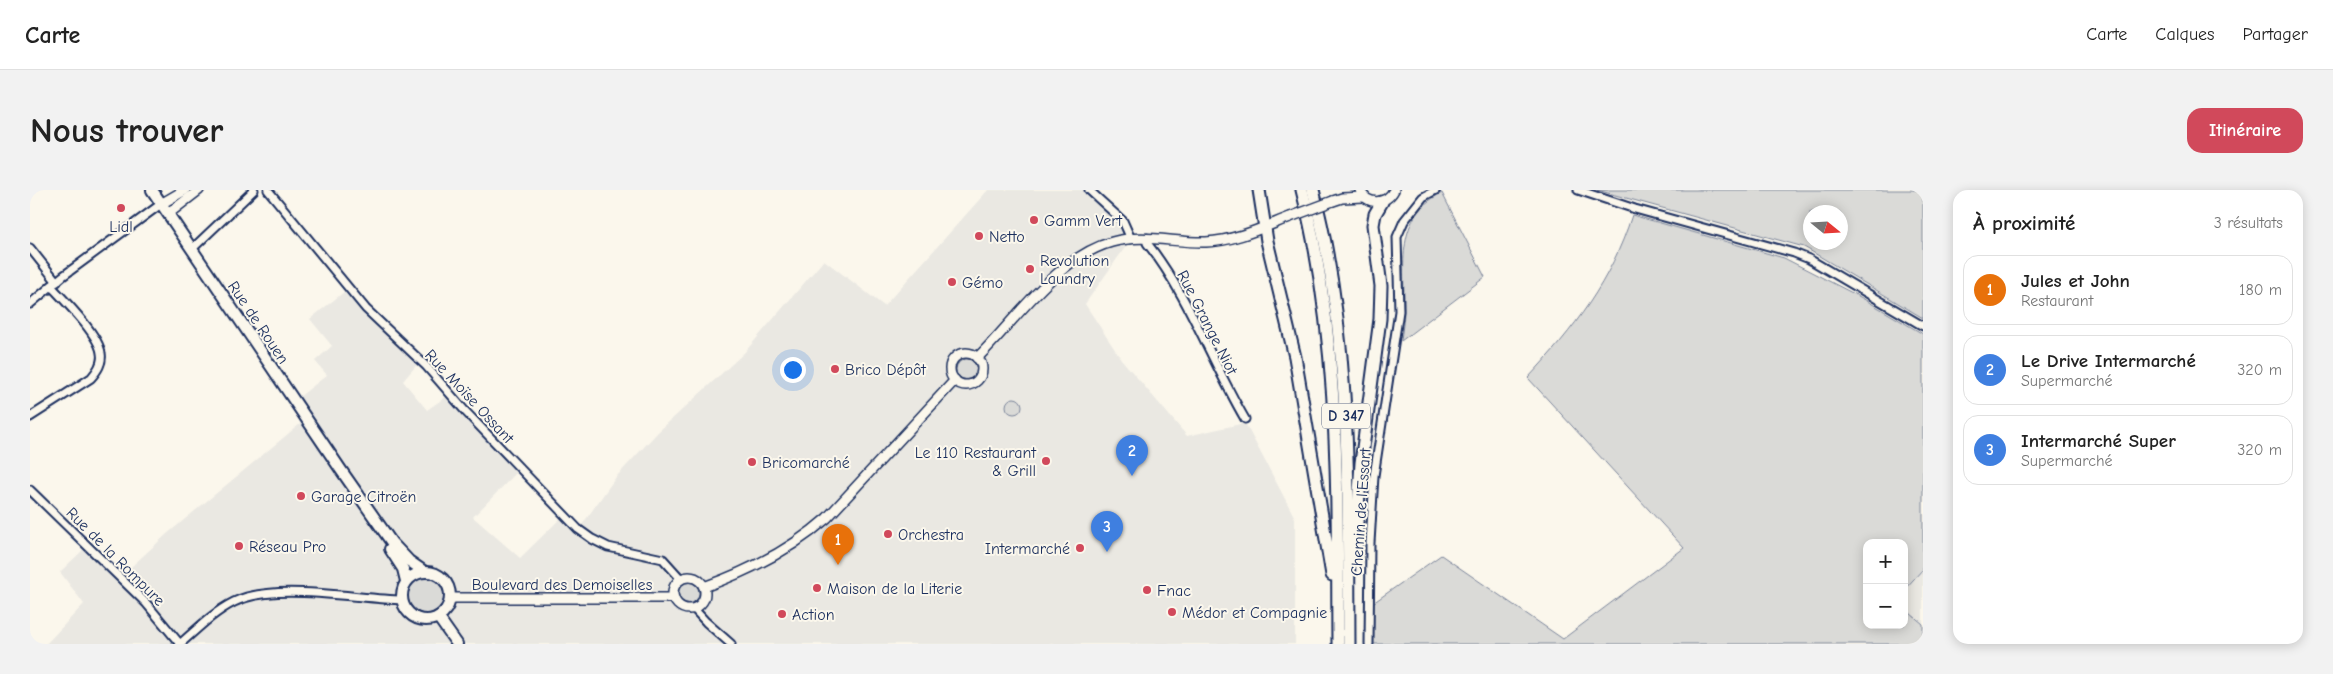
<!DOCTYPE html>
<html lang="fr">
<head>
<meta charset="utf-8">
<style>
	:root { --surface:#fff; --page:#f2f2f2; --text:#222; --muted:#767676; --line:#e0e0e0; --accent:#d1495b }
	body { margin:0; font-family:"Comic Neue",sans-serif; background:var(--page); color:var(--text) }
	.controls { position:absolute; right:15px; bottom:15px; display:grid; overflow:hidden; border-radius:10px; box-shadow:0 2px 12px #0003 }
	.controls button { width:45px; height:45px; display:grid; place-items:center; padding:0; border:0; border-bottom:1px solid var(--line); background:var(--surface); color:var(--text); font:25px sans-serif }
	.compass { position:absolute; left:1773px; top:15px; width:45px; height:45px; border-radius:50%; background:var(--surface); box-shadow:0 2px 12px #0003; rotate:108deg }
	.you { position:absolute; left:762px; top:179px; width:18px; height:18px; margin:-12px; border:4px solid #fff; border-radius:50%; background:#1a73e8; box-shadow:0 0 0 8px #1a73e833 }
	.badge { display:grid; place-items:center; width:32px; height:32px; border-radius:50%; background:var(--accent); color:#fff; font-size:16px; font-weight:700 }
	.pin { position:absolute; translate:-50% -41px; filter:drop-shadow(0 1px 2px #0008) }
	.pin::after { content:''; position:absolute; top:26px; width:18px; height:15px; background:inherit; clip-path:polygon(0 0,100% 0,50% 100%) }
	.list { margin:0; padding:0; list-style:none }
	h2 { display:flex; justify-content:space-between; align-items:center; height:65px; margin:0; padding:0 20px; font-size:21px }
	h2 small { font-size:16px; font-weight:400; color:var(--muted) }
	.list li { display:grid; grid-template-columns:32px 1fr auto; gap:15px; align-items:center; box-sizing:border-box; height:70px; margin:0 10px 10px; padding:0 10px; border:1px solid var(--line); border-radius:15px }
	.list b { display:block; font-size:19px; white-space:nowrap }
	.list p { margin:0; font-size:16px; white-space:nowrap; color:var(--muted) }
	.list em { font-size:16px; font-style:normal; color:var(--muted) }
	.map { position:relative; flex:none; width:1893px; height:454px; overflow:hidden; border-radius:15px }
	header { display:flex; align-items:center; gap:30px; box-sizing:border-box; height:70px; padding:0 25px; background:var(--surface); border-bottom:1px solid var(--line) }
	header strong { font-size:24px }
	nav { display:flex; gap:28px; margin-inline-start:auto; font-size:18px }
	.intro { display:flex; align-items:center; justify-content:space-between; box-sizing:border-box; height:120px; padding:0 30px }
	h1 { margin:0; font-size:35px }
	.button { padding:12px 22px; border-radius:15px; background:var(--accent); color:#fff; font-size:18px; font-weight:700 }
	main { display:flex; gap:30px; padding:0 30px }
	aside { flex:1; background:var(--surface); border-radius:15px; box-shadow:0 2px 12px #0003 }
	.map>svg:first-child { display:block }
	.built { fill:#eae8e2; fill-rule:evenodd }
	.green { fill:#dadad7; stroke:#7a849a; fill-rule:evenodd }
	.lines { fill:none; stroke-linecap:round; stroke-linejoin:round }
	.minor-casing { stroke:#1b2f5e; stroke-width:11 }
	.tertiary-casing { stroke:#1b2f5e; stroke-width:12 }
	.secondary-casing { stroke:#1b2f5e; stroke-width:14 }
	.trunk-casing { stroke:#1b2f5e; stroke-width:15 }
	.minor { stroke:#fbf7ec; stroke-width:7 }
	.tertiary { stroke:#fbf7ec; stroke-width:9 }
	.secondary { stroke:#fbf7ec; stroke-width:10 }
	.trunk { stroke:#fbf7ec; stroke-width:11 }
	.tertiary-bridge-casing { stroke:#1b2f5e; stroke-width:12; stroke-linecap:butt }
	.tertiary-bridge { stroke:#fbf7ec; stroke-width:9 }
	.poi-dot { fill:#d1495b; stroke:#fbf7ec; stroke-width:2 }
	.labels { text-anchor:middle; stroke-width:4; stroke-linejoin:round; paint-order:stroke }
	.shield { fill:#fbf7ec; stroke:#5e6b89; stroke-width:1 }
	.shield-label { font-size:15px; font-weight:bold; fill:#1b2f5e }
	.poi-label { font-size:16px; fill:#1b2f5e; stroke:#fbf7ec; text-anchor:start }
	.street-label { font-size:16px; fill:#1b2f5e; stroke:#fbf7ec }
</style>
</head>
<body>
<header>
<strong>Carte</strong>
<nav><a>Carte</a><a>Calques</a><a>Partager</a></nav>
</header>
<div class="intro"><h1>Nous trouver</h1><a class="button">Itinéraire</a></div>
<main>
<div class="map">
<svg width="1893" height="454" viewBox="0 0 1893 454">
	<rect width="100%" height="100%" fill="#fbf7ec"/>
	<filter id="ink" filterUnits="userSpaceOnUse"><feTurbulence type="fractalNoise" baseFrequency=".02" numOctaves="2"/><feDisplacementMap in="SourceGraphic" scale="10" xChannelSelector="R" yChannelSelector="G"/><feConvolveMatrix kernelMatrix="1 2 1 2 8 2 1 2 1" color-interpolation-filters="sRGB"/></filter>
	<g filter="url(#ink)">
		<g class="built">
			<path d="M958,0h101l26,23 16,26 -46,65 36,55 66,77 58,-13 50,95v126h-1249l38,-40 -24,-32 26,-25 34,30 47,-43 139,-115 -12,-18 33,-26 -12,-14 17,-15 -22,-27 39,-31 71,73 -17,20 24,29 23,-16 70,75 -47,48 47,41 44,-43 15,14 37,-52 42,-45 86,-79 80,-93 60,46zM660,387l10,5 5,13 -6,11 -10,3 -12,-5 -4,-12 4,-9z"/>
			<polygon points="1893,379 1893,434 1874,418 1874,400"/>
		</g>
		<g class="green">
			<path d="M1567,0h326v128l-119,-71zM1810,22v30h-30v-30z"/>
			<path d="M1412,3l43,84 -84,64c1,-10 3,-21 3,-31 1,-44 -10,-94 38,-117z"/>
			<path d="M1602,25l152,43 78,40 61,36v235l-19,21v-47h-37v82h37v-17l19,16v20h-550v-41l68,-48 122,84 121,-91 -156,-170c46,-49 83,-97 104,-163z"/>
			<circle cx="937" cy="180" r="11"/>
			<circle cx="984" cy="216" r="8"/>
			<circle cx="396" cy="406" r="18"/>
			<circle cx="658" cy="403" r="11"/>
		</g>
		<g class="lines">
			<defs>
				<g id="minor">
					<polyline points="238,0 336,119 396,176 435,221 548,339 562,349 578,357 633,369 651,389"/>
					<polyline points="1059,0 1093,31 1101,49"/>
					<polyline points="1548,0 1605,19 1764,63 1779,69 1893,136"/>
					<path d="M1117,48v5c42,53 64,118 98,176"/>
					<polyline points="0,58 27,92"/>
					<polyline points="162,59 224,0"/>
					<polyline points="0,114 33,86 131,14"/>
					<path d="M0,227l61,-39c6,-7 12,-15 10,-25 -2,-18 -36,-52 -50,-67"/>
					<polyline points="0,300 116,413 150,454"/>
					<polyline points="664,419 676,432 701,454"/>
					<path d="M150,454c17,-15 34,-32 54,-42 40,-20 122,-3 168,-2"/>
					<polyline points="1339,454 1340,353 1344,286 1369,121 1367,47 1374,31 1393,7 1406,0"/>
				</g>
				<g id="tertiary">
					<path d="M1330,0c7,16 26,15 34,0"/>
					<polyline points="1303,11 1312,8 1334,7"/>
					<polyline points="131,14 155,0"/>
					<polyline points="138,24 169,0"/>
					<circle cx="936" cy="179" r="16"/>
					<path d="M947,168c39,-38 80,-101 135,-116 31,-9 63,1 94,0 29,-1 58,-15 84,-25"/>
					<circle cx="659" cy="403" r="16"/>
					<path d="M674,397c45,-16 87,-37 123,-69l128,-138"/>
					<polyline points="420,408 644,408"/>
				</g>
				<g id="secondary">
					<polyline points="122,0 311,280 362,353 379,371 395,382"/>
					<polyline points="360,359 373,379 376,391"/>
					<circle cx="396" cy="406" r="24"/>
					<polyline points="408,427 427,454"/>
				</g>
				<g id="trunk">
					<polyline points="1229,0 1237,51 1265,167 1302,385"/>
					<path d="M1272,0c38,149 35,301 36,454"/>
					<path d="M1283,0c39,149 35,302 36,454"/>
					<polyline points="1325,363 1331,273 1350,129 1351,96 1343,35 1345,24 1352,12"/>
				</g>
			</defs>
			<use href="#minor" class="minor-casing"/>
			<use href="#tertiary" class="tertiary-casing"/>
			<use href="#secondary" class="secondary-casing"/>
			<use href="#trunk" class="trunk-casing"/>
			<use href="#minor" class="minor"/>
			<use href="#tertiary" class="tertiary"/>
			<use href="#secondary" class="secondary"/>
			<use href="#trunk" class="trunk"/>
			<defs>
				<polyline id="tertiary-bridge" points="1260,27 1303,11"/>
			</defs>
			<use href="#tertiary-bridge" class="tertiary-bridge-casing"/>
			<use href="#tertiary-bridge" class="tertiary-bridge"/>
		</g>
	</g>
	<g class="poi-dot">
		<circle cx="91" cy="18" r="5"/>
		<circle cx="1004" cy="30" r="5"/>
		<circle cx="949" cy="46" r="5"/>
		<circle cx="1000" cy="79" r="5"/>
		<circle cx="922" cy="92" r="5"/>
		<circle cx="805" cy="179" r="5"/>
		<circle cx="1016" cy="271" r="5"/>
		<circle cx="722" cy="272" r="5"/>
		<circle cx="271" cy="306" r="5"/>
		<circle cx="858" cy="344" r="5"/>
		<circle cx="209" cy="356" r="5"/>
		<circle cx="1050" cy="358" r="5"/>
		<circle cx="787" cy="398" r="5"/>
		<circle cx="1117" cy="400" r="5"/>
		<circle cx="1142" cy="422" r="5"/>
		<circle cx="752" cy="424" r="5"/>
	</g>
	<g class="labels">
		<rect class="shield" x="1292" y="213.5" width="48" height="25" rx="4"/>
		<g class="shield-label">
			<text x="1316" y="231">D 347</text>
		</g>
		<g class="poi-label">
			<text x="1014" y="36">Gamm Vert</text>
			<text x="91" y="42" text-anchor="middle">Lidl</text>
			<text x="959" y="52">Netto</text>
			<text x="1010" y="76">Revolution<tspan x="1010" dy="18">Laundry</tspan></text>
			<text x="932" y="98">Gémo</text>
			<text x="815" y="185">Brico Dépôt</text>
			<text x="1006" y="268" text-anchor="end">Le 110 Restaurant<tspan x="1006" dy="18">&amp; Grill</tspan></text>
			<text x="732" y="278">Bricomarché</text>
			<text x="281" y="312">Garage Citroën</text>
			<text x="868" y="350">Orchestra</text>
			<text x="219" y="362">Réseau Pro</text>
			<text x="1040" y="364" text-anchor="end">Intermarché</text>
			<text x="797" y="404">Maison de la Literie</text>
			<text x="1127" y="406">Fnac</text>
			<text x="1152" y="428">Médor et Compagnie</text>
			<text x="762" y="430">Action</text>
		</g>
		<g class="street-label">
			<text transform="translate(229 132) rotate(56)" y="6">Rue de Rouen</text>
			<text transform="translate(1178 132) rotate(63)" y="6">Rue Grange Niot</text>
			<text transform="translate(440 206) rotate(47)" y="6">Rue Moïse Ossant</text>
			<text transform="translate(1330 322) rotate(-86)" y="6">Chemin de l'Essart</text>
			<text transform="translate(86 366) rotate(45)" y="6">Rue de la Rompure</text>
			<text x="532" y="400">Boulevard des Demoiselles</text>
		</g>
	</g>
</svg>
<div class="controls">
<button>+</button>
<button>−</button>
</div>
<svg class="compass" viewBox="-18 -18 36 36"><path d="M0-13l5 13h-10z" fill="#e53935"/><path d="M0 13l5-13h-10z" fill="#767676"/></svg>
<div class="you"></div>
<div class="pin badge" style="left:808px;top:375px;background:#e8710a">1</div>
<div class="pin badge" style="left:1102px;top:286px;background:#3f7fe0">2</div>
<div class="pin badge" style="left:1077px;top:362px;background:#3f7fe0">3</div>
</div>
<aside>
<h2>À proximité<small>3 résultats</small></h2>
<ul class="list">
<li><span class="badge" style="background:#e8710a">1</span><div><b>Jules et John</b><p>Restaurant</p></div><em>180 m</em></li>
<li><span class="badge" style="background:#3f7fe0">2</span><div><b>Le Drive Intermarché</b><p>Supermarché</p></div><em>320 m</em></li>
<li><span class="badge" style="background:#3f7fe0">3</span><div><b>Intermarché Super</b><p>Supermarché</p></div><em>320 m</em></li>
</ul>
</aside>
</main>
</body>
</html>
